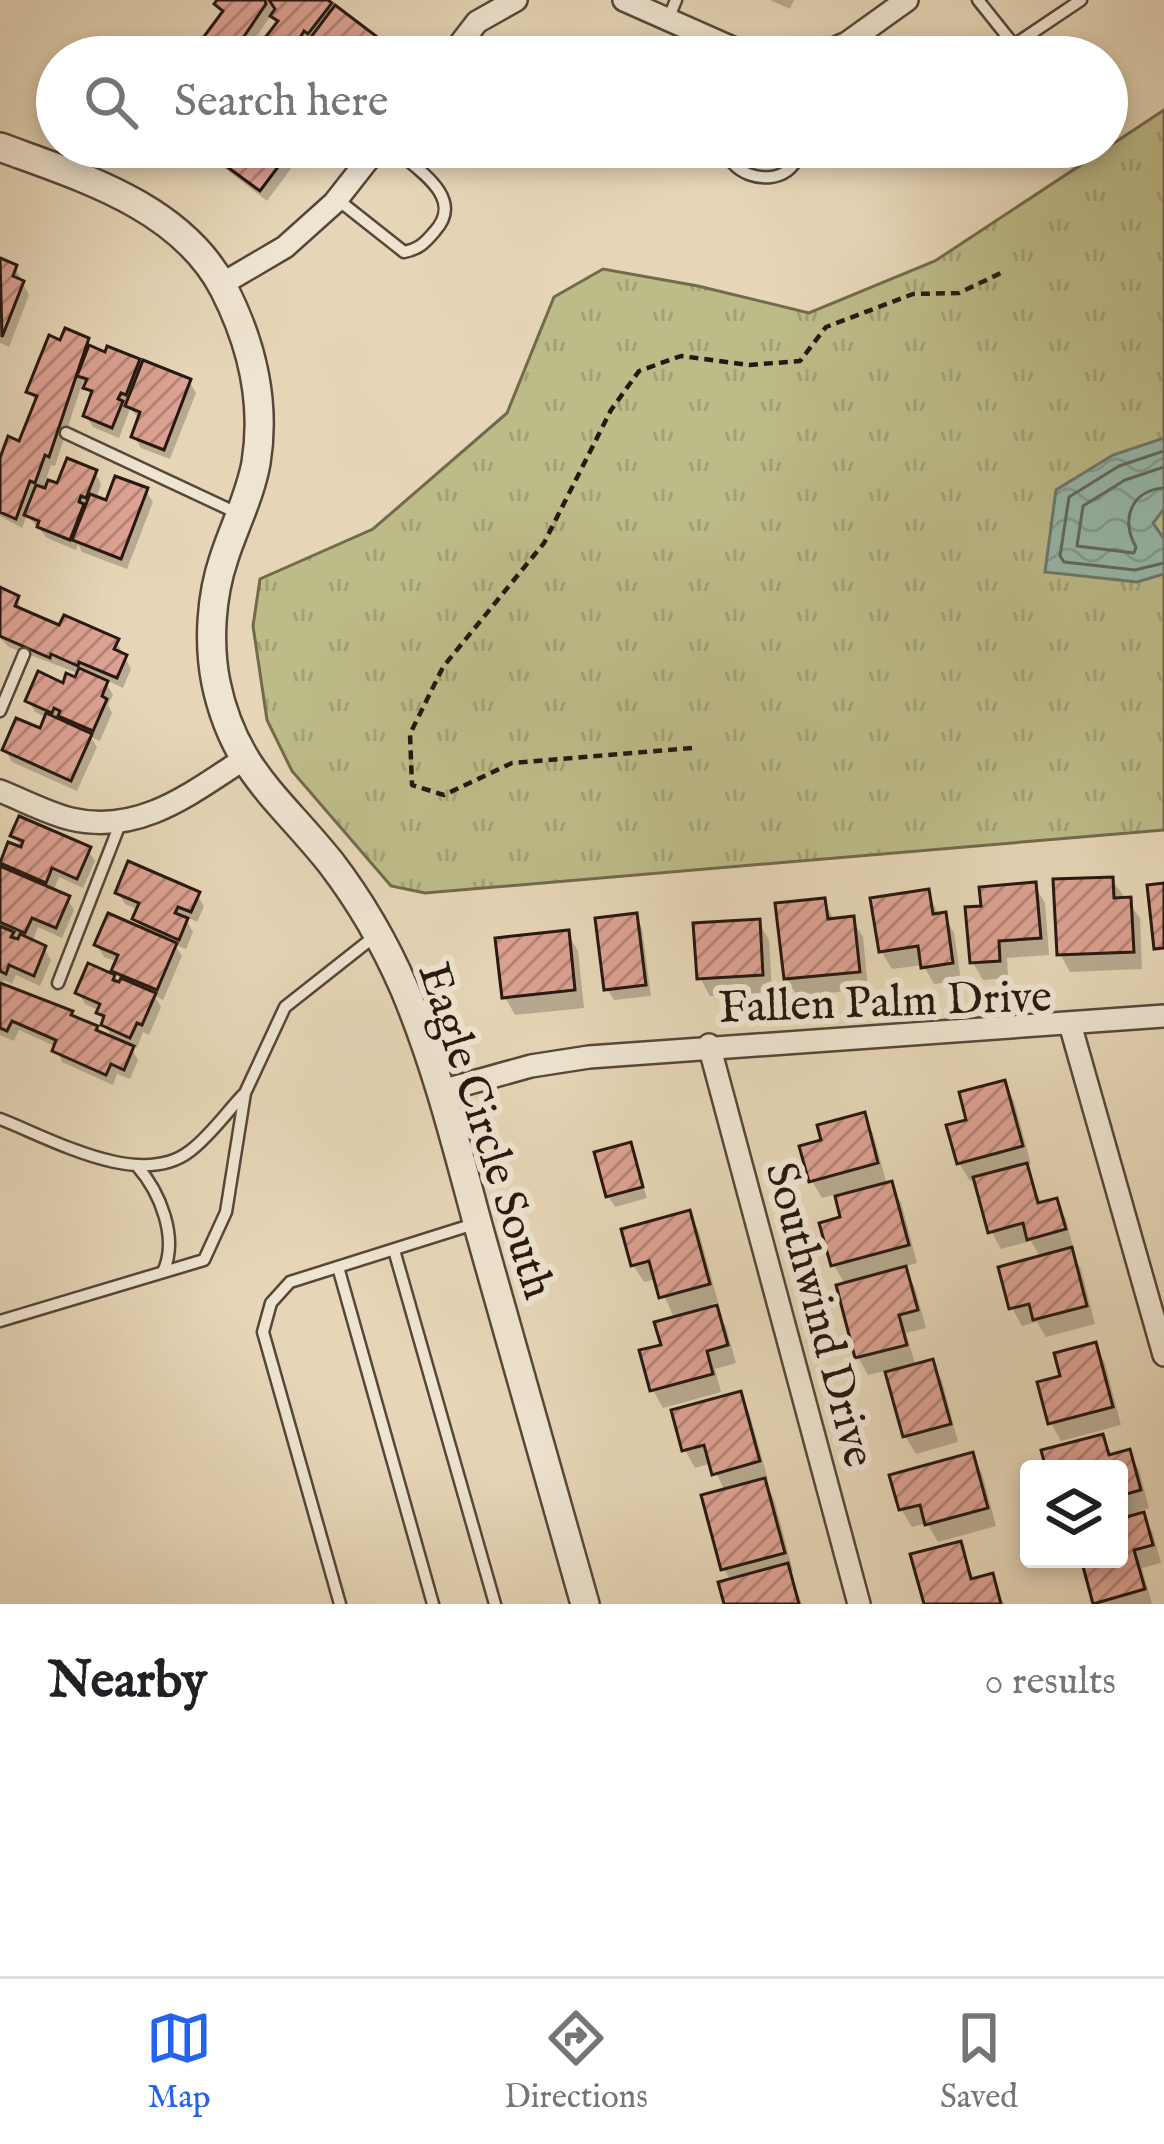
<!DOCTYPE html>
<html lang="en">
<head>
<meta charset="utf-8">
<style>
	:root { --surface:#fff; --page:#f6f6f6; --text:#202124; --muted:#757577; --line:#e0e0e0; --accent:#2563eb }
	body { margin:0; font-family:"IM FELL English",serif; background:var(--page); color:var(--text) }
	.controls { position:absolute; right:36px; bottom:36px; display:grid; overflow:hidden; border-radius:12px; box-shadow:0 6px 18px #0003 }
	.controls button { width:108px; height:108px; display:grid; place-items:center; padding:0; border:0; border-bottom:3px solid var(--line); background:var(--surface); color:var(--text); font:60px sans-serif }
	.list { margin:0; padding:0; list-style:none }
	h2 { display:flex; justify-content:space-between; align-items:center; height:156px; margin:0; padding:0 48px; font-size:51px }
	h2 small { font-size:39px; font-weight:400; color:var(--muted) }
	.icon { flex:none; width:66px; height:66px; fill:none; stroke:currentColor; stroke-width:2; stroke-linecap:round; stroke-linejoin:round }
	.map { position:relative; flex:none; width:1164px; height:1604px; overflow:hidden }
	.search { position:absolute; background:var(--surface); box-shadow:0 6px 18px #0003; left:36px; right:36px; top:36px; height:132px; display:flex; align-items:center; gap:30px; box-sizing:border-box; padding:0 42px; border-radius:66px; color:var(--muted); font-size:45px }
	.sheet { height:372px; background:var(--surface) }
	nav { display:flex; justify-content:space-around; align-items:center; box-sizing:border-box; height:168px; border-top:3px solid var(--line); background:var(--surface); font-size:33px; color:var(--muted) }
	nav a { display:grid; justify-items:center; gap:6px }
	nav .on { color:var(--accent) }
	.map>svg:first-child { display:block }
	.grass { fill:url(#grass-tufts); stroke:#726a4c; stroke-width:3 }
	.water { fill:url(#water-waves); stroke:#69786e; stroke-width:3 }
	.shadow { fill:#0003 }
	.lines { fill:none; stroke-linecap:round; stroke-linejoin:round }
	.shore { stroke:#5e685e; stroke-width:3 }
	.building { fill:url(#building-hatch); stroke:#261710; stroke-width:3 }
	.service-casing { stroke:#56473a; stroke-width:15 }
	.minor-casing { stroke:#56473a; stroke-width:26 }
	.tertiary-casing { stroke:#56473a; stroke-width:32 }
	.path { stroke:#261710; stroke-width:4.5; stroke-dasharray:9 6; stroke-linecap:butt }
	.service { stroke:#efe4d0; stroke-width:10 }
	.minor { stroke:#efe4d0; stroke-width:21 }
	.tertiary { stroke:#efe4d0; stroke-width:27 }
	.labels { text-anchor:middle; stroke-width:12; stroke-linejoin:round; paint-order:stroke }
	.street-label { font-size:45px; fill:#261710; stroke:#efe4d0 }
</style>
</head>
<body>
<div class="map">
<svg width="1164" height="1604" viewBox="0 0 1164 1604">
	<defs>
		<pattern id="grass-tufts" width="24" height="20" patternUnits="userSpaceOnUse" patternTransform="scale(3)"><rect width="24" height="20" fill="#bdbc89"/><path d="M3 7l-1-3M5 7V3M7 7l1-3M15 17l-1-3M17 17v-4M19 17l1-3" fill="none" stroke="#a2a175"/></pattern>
		<pattern id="water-waves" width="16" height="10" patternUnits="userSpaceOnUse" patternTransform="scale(3)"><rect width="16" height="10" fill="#96b9ac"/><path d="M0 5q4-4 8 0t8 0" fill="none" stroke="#819e93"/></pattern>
		<pattern id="building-hatch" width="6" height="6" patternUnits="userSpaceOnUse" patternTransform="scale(3)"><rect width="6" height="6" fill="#dda293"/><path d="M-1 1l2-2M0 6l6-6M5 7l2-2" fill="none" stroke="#b38377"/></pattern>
	</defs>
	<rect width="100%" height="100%" fill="#e6d6b7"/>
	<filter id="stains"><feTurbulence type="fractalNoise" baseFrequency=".00167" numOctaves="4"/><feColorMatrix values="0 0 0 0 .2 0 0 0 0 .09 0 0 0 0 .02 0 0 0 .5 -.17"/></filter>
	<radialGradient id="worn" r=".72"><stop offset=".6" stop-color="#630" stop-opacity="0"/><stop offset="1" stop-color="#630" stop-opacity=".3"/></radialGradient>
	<polygon class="grass" points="1164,110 1164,830 425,893 391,886 292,771 267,720 253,626 260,579 373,529 507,413 554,297 603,269 698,286 809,313 935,261"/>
	<polygon class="water" points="1164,438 1164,509 1153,523 1164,539 1164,574 1137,582 1045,572 1056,490 1113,455"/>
	<g class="shadow">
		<polygon points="221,0 323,0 333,12 374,38 380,50 375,57 316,57 311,50 306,57 274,57 265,43 279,25 272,14 242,57 177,57 194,54 224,15 218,4"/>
		<polygon points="770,0 794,0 790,9"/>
		<polygon points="197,147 307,147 267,201"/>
		<polygon points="0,261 15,267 29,295 9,347 0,343"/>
		<polygon points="87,340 92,350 138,361 142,369 189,381 196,393 170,459 141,448 134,436 141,420 130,409 119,438 93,427 86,416 93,398 83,381 55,466 51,465 45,482 59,487 95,472 101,484 96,499 108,504 146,491 153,502 127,569 82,552 78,544 76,550 47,538 27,515 22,528 0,516 0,466 21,445 37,404 30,392 62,344"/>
		<polygon points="0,591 17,598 23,613 61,629 116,641 131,669 123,688 104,679 113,695 108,705 112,713 100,741 91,737 97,747 77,791 12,762 5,750 41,732 47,718 35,712 29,701 76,681 80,674 9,647 0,638"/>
		<polygon points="14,836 88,850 95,861 83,888 59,877 53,892 67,898 74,910 62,938 38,927 32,943 44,948 51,960 40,986 16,975 12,984 4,980 1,987 71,1013 74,1019 113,1041 100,1011 85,1004 79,993 89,967 120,980 114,970 118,962 104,957 97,945 143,931 136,919 139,910 125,904 118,892 197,895 204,906 197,922 184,916 193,932 186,949 175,945 182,956 163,1000 155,996 161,1007 149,1035 143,1032 137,1048 129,1044 138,1060 130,1079 117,1074 113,1085 62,1062 57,1047 19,1030 14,1041 0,1035 0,873 7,870 2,862 23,851"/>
		<polygon points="1112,880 1140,918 1142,969 1070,972 1060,954"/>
		<polygon points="1034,885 1045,903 1049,955 1007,958 1008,978 983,980 973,963 984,909"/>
		<polygon points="928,892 939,916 944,915 954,933 961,980 934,984 923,965 892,969 881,951"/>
		<polygon points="824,901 835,922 852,920 863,937 868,989 797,996 787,979"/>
		<polygon points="636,916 642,928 651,996 614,1000 607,989"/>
		<polygon points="759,922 769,940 772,992 710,996 700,978"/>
		<polygon points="567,933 578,951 584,1008 515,1015 505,997"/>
		<polygon points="1004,1083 1014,1101 1031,1164 1025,1166 1042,1205 1056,1201 1066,1219 1073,1247 1069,1249 1081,1269 1095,1324 1046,1337 1037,1322 1022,1326 1012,1308 1041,1259 1031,1241 1001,1249 991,1231 977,1179 970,1181 959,1163 970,1122"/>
		<polygon points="863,1115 873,1133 887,1185 901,1202 917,1263 903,1267 915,1288 926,1328 906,1333 916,1367 932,1363 942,1381 958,1442 916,1454 905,1436 888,1370 868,1375 858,1357 846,1286 834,1265 844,1219 837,1194 822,1198 812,1181 825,1142"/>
		<polygon points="630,1145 647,1198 615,1207 608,1196"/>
		<polygon points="689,1214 699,1232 718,1302 712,1304 726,1327 736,1363 715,1369 721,1392 663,1408 653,1390 675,1320 657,1279 644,1282 633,1265"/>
		<polygon points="1094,1346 1105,1363 1121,1425 1061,1441 1051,1423 1064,1378"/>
		<polygon points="739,1394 749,1412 768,1479 763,1480 774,1499 793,1571 789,1572 802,1604 728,1604 731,1581 724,1569 725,1492 712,1463 695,1468 685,1450"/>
		<polygon points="1102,1437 1113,1457 1129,1453 1139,1470 1149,1508 1140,1511 1153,1533 1161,1563 1142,1568 1152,1604 1097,1604 1084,1559 1119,1559 1119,1469 1049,1469"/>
		<polygon points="972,1455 982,1473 996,1526 938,1542 927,1523 912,1527 901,1509"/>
		<polygon points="960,1544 975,1581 991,1576 1004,1604 927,1604"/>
	</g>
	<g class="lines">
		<g class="shore">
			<polyline points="1164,451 1119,466 1069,497 1060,556 1064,562 1135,570 1164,563"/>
			<path d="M1164,467l-39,13 -42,26 -6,40 57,7 2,-6c-16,-27 -5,-57 28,-59"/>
		</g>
	</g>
	<g class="building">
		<polygon points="217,0 265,0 266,4 230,57 173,57 184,42 194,50 223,11 214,4"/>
		<polygon points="269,0 328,0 332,3 308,34 304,31 301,36 305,39 291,57 279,57 261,43 278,21 270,16 275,9"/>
		<polygon points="335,5 376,36 361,57 316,57 305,45"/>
		<polygon points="228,147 293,147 260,191 218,160"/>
		<polygon points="0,258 17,265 13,276 24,281 2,337"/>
		<polygon points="65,328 89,338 49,457 45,455 35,483 30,481 16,519 0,512 0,458 8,436 19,441 37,396 26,392 49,335 60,340"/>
		<polygon points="89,345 105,352 107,346 140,359 126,395 121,393 118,399 123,401 112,428 83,416 92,391 83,388 87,379 77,376"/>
		<polygon points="143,360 191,379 164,450 131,437 140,412 125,406"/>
		<polygon points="67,458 97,470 86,498 81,496 79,502 84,504 70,540 37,527 39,521 24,515 36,485 45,488 48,480 57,483"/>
		<polygon points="115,476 148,488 121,559 72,540 90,494 106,500"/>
		<polygon points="0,587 19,596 15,606 59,625 64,615 119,639 114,649 127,655 117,678 79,662 78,666 51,654 50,658 0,636"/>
		<polygon points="79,668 108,681 102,696 107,699 93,731 58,716 60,711 54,708 52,713 25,701 38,671 63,683 66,673 75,677"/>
		<polygon points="46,713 92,734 71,781 2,750 16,718 40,728"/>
		<polygon points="19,816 91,847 77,879 52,868 46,883 0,863 8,842 21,847 23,841 10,836"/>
		<polygon points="128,861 200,892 191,912 178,907 175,913 188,918 179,940 132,919 139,903 115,893"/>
		<polygon points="0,866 70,896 56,928 32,918 25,933 0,922"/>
		<polygon points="1113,877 1114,898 1131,897 1134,952 1057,955 1053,879"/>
		<polygon points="1036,882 1041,938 999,941 1000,961 970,963 965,907 981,906 979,887"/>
		<polygon points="1164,883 1164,948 1154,949 1147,885"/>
		<polygon points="929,889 933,914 946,912 953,963 921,968 918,946 879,952 870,898"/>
		<polygon points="825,898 828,919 854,916 860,972 784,979 775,903"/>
		<polygon points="108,913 177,943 157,990 111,971 118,955 94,945"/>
		<polygon points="637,913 646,985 604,990 595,918"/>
		<polygon points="760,919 763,975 697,979 693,923"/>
		<polygon points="0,926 14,932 11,937 18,939 20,934 46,946 34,976 9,965 6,974 0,971"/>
		<polygon points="569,930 575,990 502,998 495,938"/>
		<polygon points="88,963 115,975 113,980 119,982 121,978 156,993 142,1025 137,1023 130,1038 101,1025 104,1016 96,1013 100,1004 75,993"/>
		<polygon points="0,983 73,1011 71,1015 98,1026 96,1030 134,1046 124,1070 111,1064 106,1075 52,1051 56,1040 12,1021 7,1031 0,1028"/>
		<polygon points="1005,1080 1023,1146 957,1164 946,1125 966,1120 959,1092"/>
		<polygon points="865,1112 878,1163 809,1182 799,1146 821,1140 817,1125"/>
		<polygon points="631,1142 643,1187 606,1197 594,1152"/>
		<polygon points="1027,1163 1038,1203 1057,1198 1066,1229 1027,1240 1023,1223 988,1233 973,1177"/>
		<polygon points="892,1181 909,1245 831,1266 819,1223 840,1217 835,1196"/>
		<polygon points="690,1210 710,1284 659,1298 649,1261 631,1266 621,1229"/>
		<polygon points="1072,1247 1087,1306 1033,1320 1029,1304 1009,1309 998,1267"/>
		<polygon points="906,1266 918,1310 899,1315 907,1345 855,1358 836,1285"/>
		<polygon points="717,1305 728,1345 707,1351 713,1374 650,1391 639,1350 661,1345 654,1322"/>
		<polygon points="1096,1342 1113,1407 1048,1424 1037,1382 1060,1376 1054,1353"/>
		<polygon points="933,1359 951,1424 903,1437 885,1372"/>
		<polygon points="741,1391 760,1461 712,1475 704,1445 682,1451 671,1410"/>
		<polygon points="1103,1434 1109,1455 1130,1449 1141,1490 1119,1496 1119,1469 1046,1469 1041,1450"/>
		<polygon points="973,1452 988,1508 925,1525 920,1505 899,1510 889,1475"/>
		<polygon points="765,1478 785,1553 721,1570 701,1495"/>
		<polygon points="1144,1512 1153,1545 1134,1550 1145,1589 1093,1604 1081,1559 1119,1559 1119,1519"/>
		<polygon points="961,1541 971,1579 993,1573 1001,1604 924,1604 910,1554"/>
		<polygon points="788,1563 799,1604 724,1604 718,1582"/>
	</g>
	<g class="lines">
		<defs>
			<g id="service">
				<polyline points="978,0 1014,45 1081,0"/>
				<polyline points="669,17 676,0"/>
				<path d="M726,147c2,26 40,39 61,24 8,-6 13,-16 17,-24"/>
				<path d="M337,199l67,53c15,-3 21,-9 31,-21 31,-34 -19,-62 -43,-84"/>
				<polyline points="66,433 237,513"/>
				<polyline points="0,711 24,654"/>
				<polyline points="58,983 120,824"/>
				<path d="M0,1119c52,20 140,71 190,32 20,-15 36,-38 53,-56"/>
				<path d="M137,1166c23,26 42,72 26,106"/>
				<polyline points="394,1250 495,1604"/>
				<polyline points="338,1267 433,1604"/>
				<polyline points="0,1321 204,1260 226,1212 245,1093 285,1007 375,936"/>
				<polyline points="340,1604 263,1332 271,1303 290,1282 474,1224"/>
			</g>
			<g id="minor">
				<polyline points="624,0 746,54 762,57"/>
				<polyline points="450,57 477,22 516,0"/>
				<polyline points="815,57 847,43 907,0"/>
				<polyline points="222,284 285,247 334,203 378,147"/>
				<path d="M0,791c23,9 47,22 71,28 68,16 119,-25 173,-60"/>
				<polyline points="1070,1024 1164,1355"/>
				<polyline points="709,1045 859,1604"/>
				<polyline points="441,1091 531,1066 589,1057 1164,1016"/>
			</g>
			<path id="tertiary" d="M0,147c81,30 181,59 224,142 28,55 42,113 32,174 -6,33 -22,64 -32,95 -13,38 -16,85 -8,125 18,87 65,117 115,180 29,38 54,81 73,125 33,78 53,160 75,241 36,125 71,250 106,375"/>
		</defs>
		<use href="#service" class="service-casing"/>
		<use href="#minor" class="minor-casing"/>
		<use href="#tertiary" class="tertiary-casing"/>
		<polyline class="path" points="692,748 512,763 444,795 412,785 410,734 443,667 544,543 611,410 639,371 681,356 749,365 800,361 826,327 913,294 959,293 1003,272"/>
		<use href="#service" class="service"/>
		<use href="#minor" class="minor"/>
		<use href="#tertiary" class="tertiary"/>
	</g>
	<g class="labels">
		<g class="street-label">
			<text transform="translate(885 1000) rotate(-2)" y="16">Fallen Palm Drive</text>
			<text transform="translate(488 1130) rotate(72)" y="16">Eagle Circle South</text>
			<text transform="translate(822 1314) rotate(75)" y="16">Southwind Drive</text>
		</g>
	</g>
	<rect width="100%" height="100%" filter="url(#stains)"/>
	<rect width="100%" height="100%" fill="url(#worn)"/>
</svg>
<div class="controls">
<button><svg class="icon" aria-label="layers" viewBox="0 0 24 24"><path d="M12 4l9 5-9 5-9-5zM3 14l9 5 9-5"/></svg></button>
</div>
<div class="search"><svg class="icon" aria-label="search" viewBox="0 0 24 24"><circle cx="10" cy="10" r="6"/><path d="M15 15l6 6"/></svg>Search here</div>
</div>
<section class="sheet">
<h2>Nearby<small>0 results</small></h2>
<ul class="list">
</ul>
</section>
<nav>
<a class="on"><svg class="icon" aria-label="map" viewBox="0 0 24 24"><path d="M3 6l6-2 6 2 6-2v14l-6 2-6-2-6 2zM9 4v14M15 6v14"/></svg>Map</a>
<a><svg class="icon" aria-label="directions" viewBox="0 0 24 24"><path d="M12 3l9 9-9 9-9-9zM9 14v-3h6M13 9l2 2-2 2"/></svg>Directions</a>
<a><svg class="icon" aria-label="saved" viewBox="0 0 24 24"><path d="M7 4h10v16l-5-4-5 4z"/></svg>Saved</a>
</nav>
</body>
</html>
